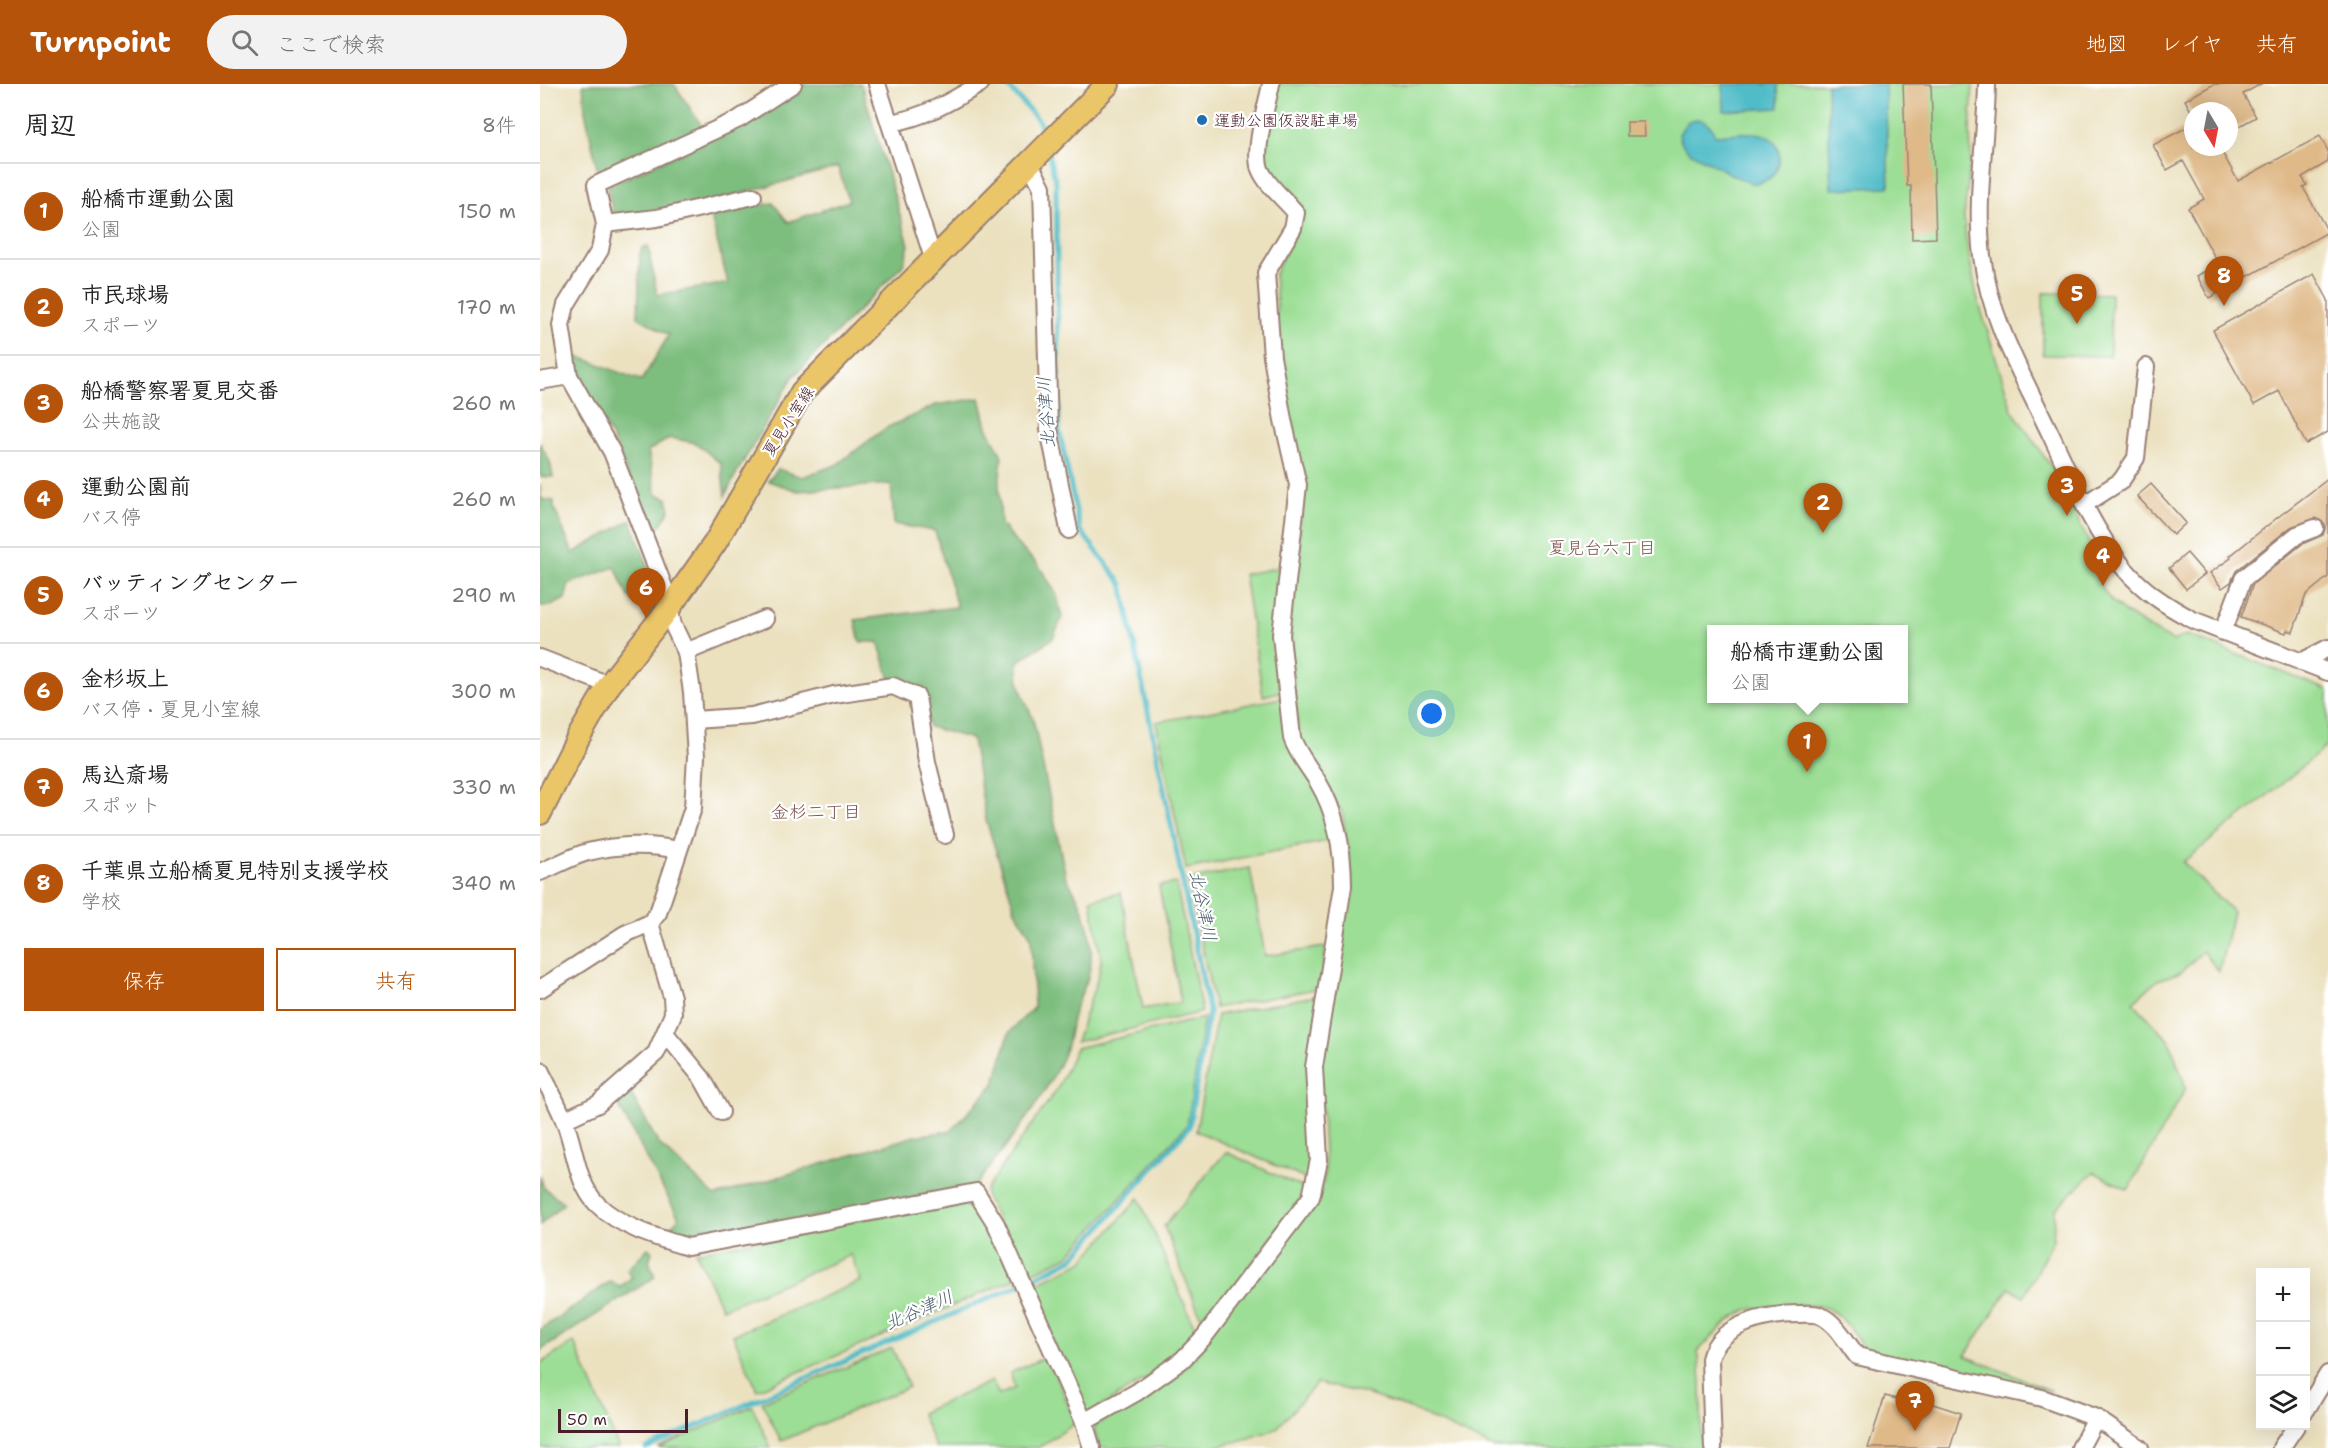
<!DOCTYPE html>
<html lang="ja">
<head>
<meta charset="utf-8">
<style>
	:root { --surface:#fff; --page:#f2f2f2; --text:#222; --muted:#767676; --line:#e0e0e0; --accent:#b45309 }
	body { margin:0; font-family:"Shantell Sans","Klee One",sans-serif; background:var(--page); color:var(--text) }
	.controls { position:absolute; right:18px; bottom:18px; display:grid; overflow:hidden; border-radius:0px; box-shadow:0 6px 24px #0002 }
	.controls button { width:54px; height:54px; display:grid; place-items:center; padding:0; border:0; border-bottom:2px solid var(--line); background:var(--surface); color:var(--text); font:30px sans-serif }
	.compass { position:absolute; left:1644px; top:18px; width:54px; height:54px; border-radius:50%; background:var(--surface); box-shadow:0 6px 24px #0002; rotate:170deg }
	.scale { position:absolute; left:18px; bottom:15px; width:130px; box-sizing:border-box; padding-left:6px; border:3px solid #4a1f2b; border-top:0; font-size:16px; line-height:21px; white-space:nowrap; color:#4a1f2b; -webkit-text-stroke:4px #fff; paint-order:stroke }
	.you { position:absolute; left:892px; top:630px; width:21px; height:21px; margin:-15px; border:4px solid #fff; border-radius:50%; background:#1a73e8; box-shadow:0 0 0 9px #1a73e833 }
	.badge { display:grid; place-items:center; width:39px; height:39px; border-radius:50%; background:var(--accent); color:#fff; font-size:20px; font-weight:700 }
	.pin { position:absolute; translate:-50% -50px; filter:drop-shadow(0 2px 3px #0008) }
	.pin::after { content:''; position:absolute; top:32px; width:21px; height:18px; background:inherit; clip-path:polygon(0 0,100% 0,50% 100%) }
	.popup { position:absolute; left:1167px; top:541px; width:201px; height:78px; box-sizing:border-box; display:grid; place-content:center; border-radius:0px; background:var(--surface); filter:drop-shadow(0 2px 4px #0005); font-size:20px; white-space:nowrap; color:var(--muted) }
	.popup b { font-size:22px; color:var(--text) }
	.popup::after { content:''; position:absolute; left:50%; top:100%; margin-left:-12px; border:12px solid transparent; border-top-color:var(--surface) }
	.list { margin:0; padding:0; list-style:none }
	h2 { display:flex; justify-content:space-between; align-items:center; height:78px; margin:0; padding:0 24px; font-size:26px }
	h2 small { font-size:20px; font-weight:400; color:var(--muted) }
	.list li { display:grid; grid-template-columns:39px 1fr auto; gap:18px; align-items:center; box-sizing:border-box; height:96px; padding:0 24px; border-top:2px solid var(--line) }
	.list b { display:block; font-size:22px; white-space:nowrap }
	.list p { margin:0; font-size:20px; white-space:nowrap; color:var(--muted) }
	.list em { font-size:20px; font-style:normal; color:var(--muted) }
	.actions { display:flex; gap:12px; padding:18px 24px }
	.actions a { flex:1; padding:14px 0; border:2px solid var(--accent); border-radius:0px; text-align:center; font-size:21px; color:var(--accent) }
	.actions .main { background:var(--accent); color:#fff }
	.icon { flex:none; width:33px; height:33px; fill:none; stroke:currentColor; stroke-width:2; stroke-linecap:round; stroke-linejoin:round }
	.map { position:relative; flex:none; width:1788px; height:1364px; overflow:hidden }
	header { display:flex; align-items:center; gap:36px; box-sizing:border-box; height:84px; padding:0 30px; background:var(--accent); color:#fff }
	header strong { font-size:28px }
	nav { display:flex; gap:33px; margin-inline-start:auto; font-size:21px }
	.search { width:420px; height:54px; background:var(--page); display:flex; align-items:center; gap:15px; box-sizing:border-box; padding:0 21px; border-radius:33px; color:var(--muted); font-size:22px }
	main { display:flex }
	aside { flex:1; background:var(--surface) }
	.map>svg:first-child { display:block }
	.green { fill:#9cde95; stroke:#737e60; stroke-width:1.5; fill-rule:evenodd }
	.forest { fill:#7dbd7e; stroke:#646e54; stroke-width:1.5 }
	.water { fill:#4fbcc8; stroke:#4c6e7a; stroke-width:1.5 }
	.lines { fill:none; stroke-linecap:round; stroke-linejoin:round }
	.stream { stroke:#4fbcc8; stroke-width:5 }
	.building { fill:#dfb988 }
	.minor-casing { stroke:#9a8075; stroke-width:20 }
	.major-casing { stroke:#9a8075; stroke-width:26 }
	.minor { stroke:#fff; stroke-width:16 }
	.major { stroke:#ebc669; stroke-width:22 }
	.poi-dot { fill:#1f6fb2; stroke:#fff; stroke-width:2 }
	.labels { text-anchor:middle; stroke-width:4.5; stroke-linejoin:round; paint-order:stroke }
	.poi-label { font-size:16px; fill:#4a1f2b; stroke:#fff; text-anchor:start }
	.street-label { font-size:16px; fill:#4a1f2b; stroke:#fff }
	.water-label { font-size:18px; font-style:italic; fill:#4c5e6a; stroke:#fff }
	.neighbourhood-label { font-size:18px; fill:#7e554c; stroke:#fff }
</style>
</head>
<body>
<header>
<strong>Turnpoint</strong>
<div class="search"><svg class="icon" aria-label="search" viewBox="0 0 24 24"><circle cx="10" cy="10" r="6"/><path d="M15 15l6 6"/></svg>ここで検索</div>
<nav><a>地図</a><a>レイヤ</a><a>共有</a></nav>
</header>
<main>
<aside>
<h2>周辺<small>8件</small></h2>
<ul class="list">
<li><span class="badge">1</span><div><b>船橋市運動公園</b><p>公園</p></div><em>150 m</em></li>
<li><span class="badge">2</span><div><b>市民球場</b><p>スポーツ</p></div><em>170 m</em></li>
<li><span class="badge">3</span><div><b>船橋警察署夏見交番</b><p>公共施設</p></div><em>260 m</em></li>
<li><span class="badge">4</span><div><b>運動公園前</b><p>バス停</p></div><em>260 m</em></li>
<li><span class="badge">5</span><div><b>バッティングセンター</b><p>スポーツ</p></div><em>290 m</em></li>
<li><span class="badge">6</span><div><b>金杉坂上</b><p>バス停 · 夏見小室線</p></div><em>300 m</em></li>
<li><span class="badge">7</span><div><b>馬込斎場</b><p>スポット</p></div><em>330 m</em></li>
<li><span class="badge">8</span><div><b>千葉県立船橋夏見特別支援学校</b><p>学校</p></div><em>340 m</em></li>
</ul>
<div class="actions"><a class="main">保存</a><a>共有</a></div>
</aside>
<div class="map">
<svg width="1788" height="1364" viewBox="0 0 1788 1364">
	<rect width="100%" height="100%" fill="#fff"/>
	<filter id="ink" filterUnits="userSpaceOnUse"><feTurbulence type="fractalNoise" baseFrequency=".0167" numOctaves="2"/><feDisplacementMap in="SourceGraphic" scale="12" xChannelSelector="R" yChannelSelector="G"/><feConvolveMatrix kernelMatrix="1 2 1 2 8 2 1 2 1" color-interpolation-filters="sRGB"/></filter>
	<filter id="wash" filterUnits="userSpaceOnUse"><feTurbulence type="fractalNoise" baseFrequency=".008" numOctaves="4" result="noise"/><feDisplacementMap in="SourceGraphic" scale="24" xChannelSelector="R" yChannelSelector="G"/><feGaussianBlur stdDeviation="1.35" result="paint"/><feColorMatrix in="noise" values="0 0 0 0 0 0 0 0 0 0 0 0 0 0 0 0 0 1.4 0 .05"/><feComposite in="paint" operator="in"/></filter>
	<g filter="url(#wash)">
		<rect width="100%" height="100%" fill="#ebe1bf"/>
		<g class="green">
			<path d="M737,0h696l-3,47 1,25 -7,61 2,23 11,57 35,113 43,62 45,94c-9,36 46,59 73,75l14,-6 141,55v55l-46,39 -99,78 50,50 -14,60 -16,-21 -22,21 -23,8 -25,22 36,38 17,48 -58,102 -34,-18 -39,37 -2,31 -29,56 -15,-8 -44,68 87,35 -186,-40c-11,-15 -20,-32 -36,-41 -11,-8 -68,-4 -82,0 -20,7 -35,27 -50,41l3,30v67h-207l-86,-40 -42,-14 -49,-11 -41,46 -27,9 -38,10h-112l-5,-21 82,-56 144,-177 5,-20 -5,-107 25,-161 8,-19 -11,-75 -43,-69 -10,-115 13,-118 -27,-176 2,-30 -3,-28 25,-54 -36,-57zM1171,546h192v68h-192z"/>
			<polygon points="1503,209 1571,210 1570,272 1503,271"/>
			<polygon points="737,484 742,486 739,608 723,612 704,490"/>
			<polygon points="741,614 789,729 792,753 787,757 646,785 616,638"/>
			<polygon points="710,784 725,872 786,863 780,904 675,924 648,796"/>
			<polygon points="636,799 662,928 536,958 559,890 561,876 551,815 581,809 603,925 641,918 619,802"/>
			<polygon points="780,911 773,1088 768,1096 656,1047 677,931"/>
			<polygon points="664,934 647,1041 528,1172 486,1192 446,1113 445,1107 518,1004 536,964"/>
			<polygon points="686,1068 764,1104 761,1115 670,1235 664,1236 659,1229 624,1142"/>
			<polygon points="431,1114 436,1117 475,1195 217,1306 193,1251 321,1197 311,1171 182,1225 156,1168"/>
			<polygon points="599,1114 656,1247 656,1254 623,1285 550,1329 543,1327 489,1203 542,1178"/>
			<polygon points="34,1258 79,1364 0,1364 0,1280"/>
			<polygon points="352,1264 369,1303 241,1357 222,1318"/>
			<polygon points="508,1272 536,1339 498,1364 396,1364 381,1329 452,1297 459,1311 475,1304 470,1289"/>
			<polygon points="212,1322 231,1364 118,1364"/>
		</g>
		<g class="forest">
			<polygon points="43,0 134,0 165,47 67,93 58,89 45,27"/>
			<path d="M262,0h59l48,161 -6,20 -110,112 -57,97 -11,22 -4,-32 -25,-21 -26,-5 -22,13 8,43 11,4 3,12 -9,14 -12,11 -31,-85 -48,-94c26,3 46,18 72,24l27,-45 -31,-18 2,-64 2,-5 6,-2 9,49 71,-12 -18,-70 63,-10 15,19 61,-21 -11,-34 -128,35 -53,11 -44,2 -5,-29 135,-62z"/>
			<path d="M440,314l7,29 15,29 -3,29 2,39 15,19 23,23 18,29 5,23 -9,20 -35,24c-2,21 6,37 15,56l33,160c19,27 30,63 23,95 -3,14 -11,26 -15,39 -4,12 -4,24 -8,36 -15,44 -64,102 -93,141l-280,49 -28,-5 14,-15 -64,-119 12,-13 31,57 57,53 200,-60 36,-5 43,-47 15,-51 25,-26 -3,-70 -16,-27 -29,-90 -14,-81 -43,-12 -7,-35 -32,-13 -12,-37h-18l-5,-22 102,-13 -22,-76 -41,-7 -3,-40 -93,7 -30,-10 10,-12 24,8 34,-12 50,-37 50,-23z"/>
			<polygon points="0,359 10,378 13,393 0,393"/>
			<path d="M0,400l1,15 13,2v7l19,45 58,-33 27,74 -11,11c-21,0 -24,-22 -32,-38l-46,17 -4,15 -14,7h-11z"/>
			<polygon points="0,1091 4,1104 24,1119 0,1141"/>
			<polygon points="108,1164 112,1168 109,1177 115,1193 0,1267 0,1246 71,1197 80,1203 92,1193 87,1186"/>
		</g>
		<g class="water">
			<polygon points="1183,0 1238,0 1239,24 1184,27"/>
			<polygon points="1287,0 1345,0 1349,103 1291,105"/>
			<path d="M1158,35c10,2 13,7 17,16 13,0 33,-5 46,-1 29,8 22,50 -8,49 -12,-1 -35,-16 -46,-22 -14,-7 -26,-11 -28,-27l8,-12z"/>
		</g>
		<g class="lines">
			<g class="stream">
				<polyline points="466,0 499,37 505,56"/>
				<polyline points="106,1364 482,1200 532,1175 649,1043 669,927 582,500 540,446 519,345 516,99 508,68"/>
			</g>
		</g>
		<g id="blocks">
			<g class="building">
				<polygon points="1363,0 1391,0 1396,154 1372,155 1371,102 1367,102"/>
				<polygon points="1674,0 1721,0 1703,10 1716,33 1689,48 1689,27 1651,27 1645,16"/>
				<polygon points="1087,38 1104,38 1105,52 1087,52"/>
				<polygon points="1653,40 1653,63 1679,63 1698,97 1780,52 1788,67 1788,78 1762,93 1767,101 1763,103 1788,148 1669,214 1657,192 1678,179 1648,124 1664,115 1643,77 1627,86 1613,61"/>
				<polygon points="1774,190 1788,216 1788,348 1766,360 1739,307 1714,321 1673,246"/>
				<polygon points="1788,395 1788,493 1766,511 1753,548 1747,546 1746,549 1701,533 1713,500 1762,460 1783,451 1785,445 1785,440 1776,434 1751,443 1696,487 1691,498 1682,504 1670,489 1691,474 1690,472 1738,433"/>
				<polygon points="1611,400 1646,439 1633,451 1597,412"/>
				<polygon points="1647,469 1665,490 1646,505 1629,484"/>
				<polygon points="1359,1309 1421,1329 1410,1364 1328,1364 1345,1312 1357,1315"/>
			</g>
		</g>
	</g>
	<g filter="url(#ink)">
		<use href="#blocks" fill-opacity="0" stroke="#9a8075" stroke-width="1.5"/>
		<g class="lines">
			<defs>
				<g id="minor">
					<polyline points="337,0 393,174"/>
					<path d="M1447,0c-1,57 -12,116 -5,172 8,64 41,120 68,177 22,46 42,96 74,135 19,23 43,38 69,52l135,52"/>
					<path d="M350,39c33,-5 62,-22 90,-39"/>
					<polyline points="489,78 502,103 509,345 529,446"/>
					<polyline points="65,140 117,134 213,112"/>
					<polyline points="0,297 29,292"/>
					<polyline points="1545,420 1581,397 1596,374 1606,283"/>
					<polyline points="1683,548 1703,495 1757,451 1775,444"/>
					<polyline points="146,568 225,535"/>
					<polyline points="0,574 69,601"/>
					<polyline points="1761,578 1788,564"/>
					<polyline points="154,636 212,632 294,611 353,602 377,613 387,678 405,751"/>
					<path d="M0,788c16,-6 32,-16 48,-20 28,-7 61,-9 89,-2"/>
					<polyline points="0,905 85,850 110,839 118,829 153,724 156,673 152,608 146,568 133,541 125,506 72,368 29,292 21,241 26,221 60,166 65,140 56,101 199,35 253,0"/>
					<polyline points="125,949 162,994 181,1028"/>
					<path d="M0,986c8,16 17,33 24,50 11,26 12,63 33,84 23,23 61,34 91,43l288,-55 20,32 88,198"/>
					<polyline points="24,1036 58,1020 116,969 133,930 132,913 110,839"/>
					<polyline points="1766,1326 1788,1290"/>
					<path d="M552,1364l-8,-26 53,-30 45,-32 22,-23 107,-140 8,-37 -5,-93 29,-181c0,-37 -6,-72 -25,-104 -9,-15 -20,-27 -26,-44l-11,-103 17,-150 -15,-65 -11,-63 -6,-84 27,-45 3,-15c-11,-14 -29,-27 -36,-44 -7,-19 7,-64 11,-85"/>
					<path d="M1173,1364l-3,-89c9,-36 58,-45 90,-45 6,0 13,-1 19,1 17,7 27,27 38,41l185,42 54,20 44,30"/>
					<polyline points="1540,1364 1556,1334"/>
					<polyline points="1741,1364 1756,1342"/>
				</g>
				<polyline id="major" points="0,729 38,654 69,601 129,524 175,459 262,308 568,0"/>
			</defs>
			<use href="#minor" class="minor-casing"/>
			<use href="#major" class="major-casing"/>
			<use href="#minor" class="minor"/>
			<use href="#major" class="major"/>
		</g>
	</g>
	<circle class="poi-dot" cx="662" cy="36" r="6"/>
	<g class="labels">
		<g class="poi-label">
			<text x="674" y="42">運動公園仮設駐車場</text>
		</g>
		<g class="street-label">
			<text transform="translate(248 337) rotate(-57)" y="6">夏見小室線</text>
		</g>
		<g class="water-label">
			<text transform="translate(506 328) rotate(-94)" y="6">北谷津川</text>
			<text transform="translate(663 822) rotate(78)" y="6">北谷津川</text>
			<text transform="translate(379 1226) rotate(-24)" y="6">北谷津川</text>
		</g>
		<g class="neighbourhood-label">
			<text x="1062" y="470">夏見台六丁目</text>
			<text x="276" y="734">金杉二丁目</text>
		</g>
	</g>
</svg>
<div class="controls">
<button>+</button>
<button>−</button>
<button><svg class="icon" aria-label="layers" viewBox="0 0 24 24"><path d="M12 4l9 5-9 5-9-5zM3 14l9 5 9-5"/></svg></button>
</div>
<svg class="compass" viewBox="-18 -18 36 36"><path d="M0-13l5 13h-10z" fill="#e53935"/><path d="M0 13l5-13h-10z" fill="#767676"/></svg>
<div class="scale">50 m</div>
<div class="you"></div>
<div class="pin badge" style="left:1267px;top:688px">1</div>
<div class="popup"><b>船橋市運動公園</b>公園</div>
<div class="pin badge" style="left:1283px;top:449px">2</div>
<div class="pin badge" style="left:1527px;top:432px">3</div>
<div class="pin badge" style="left:1563px;top:502px">4</div>
<div class="pin badge" style="left:1537px;top:240px">5</div>
<div class="pin badge" style="left:106px;top:534px">6</div>
<div class="pin badge" style="left:1375px;top:1347px">7</div>
<div class="pin badge" style="left:1684px;top:222px">8</div>
</div>
</main>
</body>
</html>
